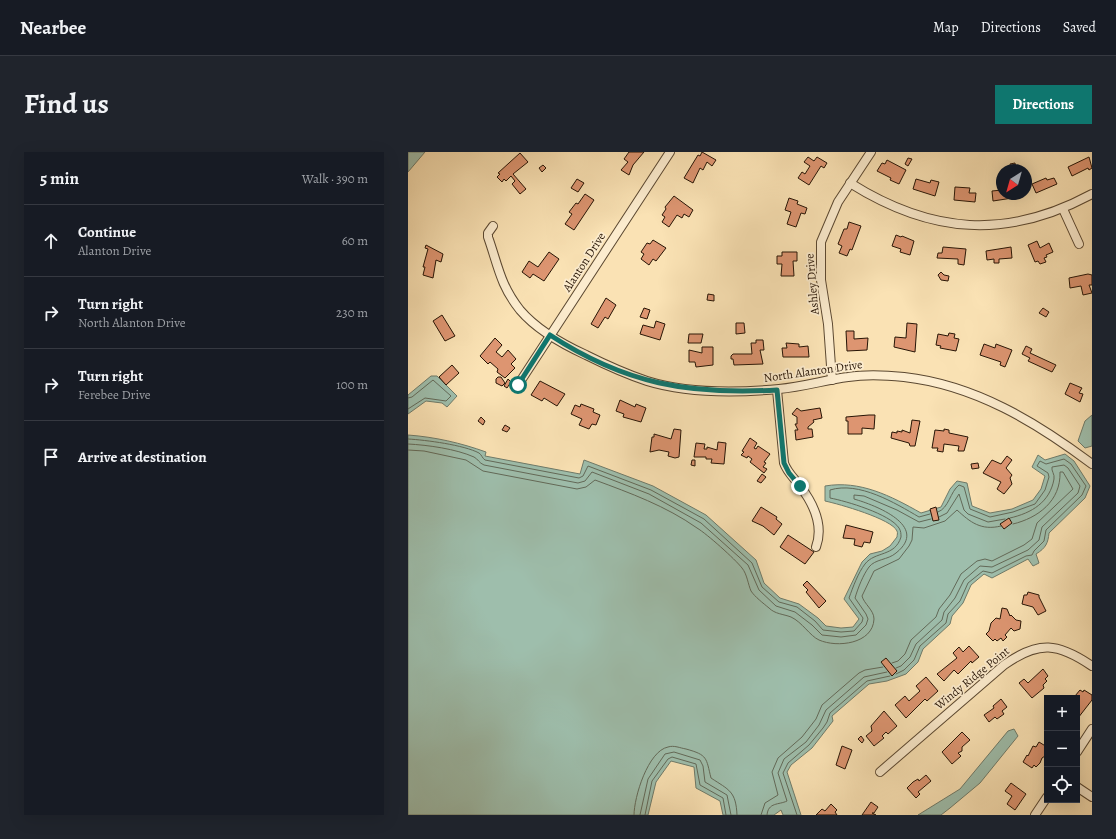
<!DOCTYPE html>
<html lang="en">
<head>
<meta charset="utf-8">
<style>
	:root { --surface:#171b24; --page:#20242c; --text:#f1f3f6; --muted:#9ea1a6; --line:#363941; --accent:#0f766e }
	body { margin:0; font-family:Alegreya,serif; background:var(--page); color:var(--text) }
	.controls { position:absolute; right:12px; bottom:12px; display:grid; overflow:hidden; border-radius:0px; box-shadow:0 4px 16px #0002 }
	.controls button { width:36px; height:36px; display:grid; place-items:center; padding:0; border:0; border-bottom:1px solid var(--line); background:var(--surface); color:var(--text); font:20px sans-serif }
	.compass { position:absolute; left:588px; top:12px; width:36px; height:36px; border-radius:50%; background:var(--surface); box-shadow:0 4px 16px #0002; rotate:217deg }
	.stop { position:absolute; width:12px; height:12px; margin:-9px; border:3px solid #0f766e; border-radius:50%; background:#fff }
	.stop.end { background:#0f766e; border-color:#fff; box-shadow:0 1px 4px #0008 }
	.list { margin:0; padding:0; list-style:none }
	h2 { display:flex; justify-content:space-between; align-items:center; height:52px; margin:0; padding:0 16px; font-size:17px }
	h2 small { font-size:13px; font-weight:400; color:var(--muted) }
	.list li { display:grid; grid-template-columns:26px 1fr auto; gap:12px; align-items:center; box-sizing:border-box; height:72px; padding:0 16px; border-top:1px solid var(--line) }
	.list b { display:block; font-size:15px; white-space:nowrap }
	.list p { margin:0; font-size:13px; white-space:nowrap; color:var(--muted) }
	.list em { font-size:13px; font-style:normal; color:var(--muted) }
	.icon { flex:none; width:22px; height:22px; fill:none; stroke:currentColor; stroke-width:2; stroke-linecap:round; stroke-linejoin:round }
	.map { position:relative; flex:none; width:684px; height:663px; overflow:hidden; border-radius:0px }
	header { display:flex; align-items:center; gap:24px; box-sizing:border-box; height:56px; padding:0 20px; background:var(--surface); border-bottom:1px solid var(--line) }
	header strong { font-size:19px }
	nav { display:flex; gap:22px; margin-inline-start:auto; font-size:14px }
	.intro { display:flex; align-items:center; justify-content:space-between; box-sizing:border-box; height:96px; padding:0 24px }
	h1 { margin:0; font-size:28px }
	.button { padding:10px 18px; border-radius:0px; background:var(--accent); color:#fff; font-size:14px; font-weight:700 }
	main { display:flex; gap:24px; padding:0 24px }
	aside { flex:1; background:var(--surface); border-radius:0px; box-shadow:0 4px 16px #0002 }
	.map>svg:first-child { display:block }
	.water { fill:#9ebeac; stroke:#6e7a69 }
	.lines { fill:none; stroke-linecap:round; stroke-linejoin:round }
	.shore { stroke:#626958; stroke-width:1 }
	.building { fill:#dd9571; stroke:#261405 }
	.minor-casing { stroke:#5b4831; stroke-width:10 }
	.minor { stroke:#fcecce; stroke-width:8 }
	.route { stroke:#0f766e; stroke-width:5 }
	.labels { text-anchor:middle; stroke-width:3.5; stroke-linejoin:round; paint-order:stroke }
	.street-label { font-size:12px; fill:#261405; stroke:#fcecce }
</style>
</head>
<body>
<header>
<strong>Nearbee</strong>
<nav><a>Map</a><a>Directions</a><a>Saved</a></nav>
</header>
<div class="intro"><h1>Find us</h1><a class="button">Directions</a></div>
<main>
<aside>
<h2>5 min<small>Walk · 390 m</small></h2>
<ul class="list">
<li><svg class="icon" aria-label="ahead" viewBox="0 0 24 24"><path d="M12 20V5M6 11l6-6 6 6"/></svg><div><b>Continue</b><p>Alanton Drive</p></div><em>60 m</em></li>
<li><svg class="icon" aria-label="right" viewBox="0 0 24 24"><path d="M7 20v-9h11M14 6l5 5-5 5"/></svg><div><b>Turn right</b><p>North Alanton Drive</p></div><em>230 m</em></li>
<li><svg class="icon" aria-label="right" viewBox="0 0 24 24"><path d="M7 20v-9h11M14 6l5 5-5 5"/></svg><div><b>Turn right</b><p>Ferebee Drive</p></div><em>100 m</em></li>
<li><svg class="icon" aria-label="arrive" viewBox="0 0 24 24"><path d="M6 21V4h12l-3 4 3 4H6"/></svg><div><b>Arrive at destination</b></div></li>
</ul>
</aside>
<div class="map">
<svg width="684" height="663" viewBox="0 0 684 663">
	<rect width="100%" height="100%" fill="#fae2b4"/>
	<filter id="stains"><feTurbulence type="fractalNoise" baseFrequency=".005" numOctaves="4"/><feColorMatrix values="0 0 0 0 .2 0 0 0 0 .09 0 0 0 0 .02 0 0 0 .5 -.17"/></filter>
	<radialGradient id="worn" r=".72"><stop offset=".6" stop-color="#630" stop-opacity="0"/><stop offset="1" stop-color="#630" stop-opacity=".3"/></radialGradient>
	<g class="water">
		<polygon points="0,0 17,0 0,20"/>
		<polygon points="23,224 29,224 49,244 39,255 34,251 18,249 0,262 0,243"/>
		<polygon points="684,263 684,294 677,296 670,289 677,269"/>
		<path d="M0,283c27,2 53,8 78,17l-1,4 95,18 4,-14 69,26 53,29 50,45 8,23 16,15 19,6 19,14 8,8 15,2 12,-1 6,-8 -15,-20 18,-37 8,-8 12,-3 8,-5 7,-9c0,-2 1,-4 0,-6 -5,-12 -58,-27 -72,-30v-15c35,-6 66,10 96,27l20,-6 9,-18 7,-8 10,2 5,23 18,7 22,-4 21,-9 8,-11 4,-13 -13,-9 6,-12 7,5 20,-6 9,7 16,25 -5,12 -36,35c-1,10 -3,15 -13,21l3,9 -6,3 -5,-7 -36,19 -8,-4 -13,11 -8,18 -11,13 -2,8 -27,25 -5,13 -12,12 -19,7 -18,3 -37,32 1,5 -21,27 -21,17 -4,7 14,43h-18l-2,-5 -7,5h-51l-3,-14 -24,-13 -2,-21 -23,-6 -15,21 -8,33h-240z"/>
		<polygon points="606,577 610,584 572,631 542,656 533,663 510,663 552,637 600,579"/>
	</g>
	<g class="lines">
		<g class="shore">
			<polyline points="0,246 4,245 25,228 43,244 38,249 17,246 0,257"/>
			<path d="M0,287c18,1 56,6 71,14 3,2 3,5 6,7l94,18 4,-2 5,-10 63,24 53,29 48,44 10,24 17,15 18,5 18,14 8,9 18,2 13,-1 8,-9 1,-4 -14,-20c4,-11 9,-25 16,-34 10,-13 30,-7 36,-27 0,-3 0,-6 -2,-9 -9,-14 -53,-27 -69,-30v-8c29,-9 65,13 89,27l11,-3"/>
			<path d="M0,292c20,1 48,5 66,13 4,2 5,6 10,8l94,18 7,-2 7,-9 57,22 52,29 47,42 11,25 17,16 19,6 17,13 10,10 19,2 15,-2 10,-10 2,-6 -2,-5 -11,-16c3,-10 8,-23 14,-31 6,-8 19,-7 27,-14 34,-27 -21,-48 -42,-54v-4l10,1 33,14 22,12 12,-3"/>
			<path d="M0,298l16,1 42,9 17,11 94,18 9,-2 9,-7c35,13 71,26 102,48 10,6 38,31 45,40 5,6 6,16 9,23 4,6 12,12 18,17 6,6 14,6 22,9 11,5 19,19 28,23 18,8 54,4 55,-21 0,-9 -10,-15 -12,-23l12,-25 25,-12 10,-13 3,-6 1,-13 11,1 21,-7 12,-11c13,12 24,21 44,16"/>
			<polyline points="531,365 539,361 551,342 556,358 560,362 580,370 597,367"/>
			<path d="M484,511l6,-2 7,-7 6,-14 25,-23 3,-8 11,-14 11,-21 16,-13 8,-2 7,2 32,-16 8,-6 5,-16 36,-34 -10,-17h-3c1,29 -22,46 -47,52"/>
			<path d="M488,516l5,-2 9,-9 6,-13 26,-24 2,-8 11,-14 9,-18 16,-14 12,1 36,-17 11,-10 3,-13 36,-34 2,-7 -12,-18 -4,-3 -12,2c-1,4 3,7 2,12 -4,23 -22,34 -44,39"/>
			<path d="M488,522l8,-4 10,-10 6,-14 26,-23 2,-9 12,-13 8,-18 15,-12 9,2 34,-17 6,-1 2,-4 10,-10 2,-11 36,-35 4,-9 -15,-22 -7,-5 -18,5 -6,-3 -3,5 11,7 1,4 -4,13 -10,14 -22,8 -23,5 -20,-8 -6,-22 -5,-2c-9,7 -10,23 -21,27"/>
			<path d="M226,663c0,-18 14,-64 34,-68 6,-2 12,1 18,2 22,6 20,9 25,29 18,12 25,13 26,37"/>
			<polyline points="232,663 240,627 257,602 266,600 292,608 295,614 297,630 319,643 323,663"/>
			<polyline points="237,663 244,629 260,607 264,605 288,612 292,633 315,646 318,663"/>
			<polyline points="353,663 357,651 370,643 364,620 370,606 394,585 408,567 414,553 451,521 457,518 475,515"/>
			<path d="M359,663c1,-13 12,-10 20,-14l-9,-28 6,-14 22,-17 13,-17 7,-15 38,-33 23,-5"/>
			<polyline points="389,663 375,621 380,611 401,593 415,576 419,570 422,561 459,529 482,524"/>
		</g>
	</g>
	<g class="building">
		<polygon points="221,0 236,0 225,13 221,23 213,18 220,10 216,7"/>
		<polygon points="294,0 308,8 304,14 299,10 295,18 292,16 285,31 276,26 290,3 292,4"/>
		<polygon points="112,1 120,10 105,22 118,37 112,42 104,32 107,29 103,24 98,29 96,27 94,30 89,25 92,22 90,21"/>
		<polygon points="400,5 406,9 409,5 419,11 416,16 413,14 401,33 390,26 394,20 397,22 402,14 396,10"/>
		<polygon points="681,5 684,16 681,18 680,16 664,24 660,15"/>
		<polygon points="500,6 504,7 500,14 497,12"/>
		<polygon points="479,8 498,18 491,32 482,28 483,26 469,19 474,11 477,12"/>
		<polygon points="607,11 608,18 603,18 602,12"/>
		<polygon points="135,13 138,16 134,20 131,16"/>
		<polygon points="638,26 639,28 646,26 649,32 628,41 624,32"/>
		<polygon points="169,27 176,31 170,40 163,36"/>
		<polygon points="508,27 522,31 523,28 531,30 527,44 505,37"/>
		<polygon points="547,35 562,36 561,41 568,41 567,50 546,48"/>
		<polygon points="594,38 594,42 611,42 611,45 585,49 584,39"/>
		<polygon points="177,42 186,48 166,78 157,72 164,62 161,60 168,51 170,52"/>
		<polygon points="266,44 285,58 281,65 276,62 274,66 269,63 261,75 254,70 257,65 254,63 258,57 257,55"/>
		<polygon points="381,46 390,49 389,52 399,56 397,62 393,61 388,75 379,72 383,60 377,58"/>
		<polygon points="441,70 453,74 444,98 442,97 439,104 431,101 434,94 430,92 436,77 439,77"/>
		<polygon points="488,83 493,85 494,84 506,89 502,103 492,100 493,97 484,94"/>
		<polygon points="245,88 258,96 248,109 245,107 241,113 233,107 236,102 233,100 239,91 242,92"/>
		<polygon points="629,89 632,96 641,91 645,100 638,103 639,105 636,106 638,110 632,112 630,109 627,110 620,93"/>
		<polygon points="18,93 35,102 33,110 28,108 25,126 15,123 17,115 15,115 20,97 17,96"/>
		<polygon points="535,95 558,97 556,113 550,112 550,107 529,106 530,101 534,101"/>
		<polygon points="603,95 604,106 591,107 591,111 586,111 586,107 579,108 578,99"/>
		<polygon points="141,100 151,107 136,129 125,122 122,126 114,120 121,109 130,115"/>
		<polygon points="374,100 389,100 389,109 385,109 386,124 373,124 374,112 369,112 369,104 374,104"/>
		<polygon points="533,120 536,123 541,124 540,129 533,128 530,123"/>
		<polygon points="680,122 684,123 684,133 681,133 684,141 675,143 673,134 662,136 661,126"/>
		<polygon points="300,142 306,143 306,149 299,148"/>
		<polygon points="198,146 208,153 200,167 197,165 190,176 183,172"/>
		<polygon points="236,156 242,158 239,167 232,165"/>
		<polygon points="635,156 641,160 638,165 631,161"/>
		<polygon points="34,163 47,184 37,189 25,169"/>
		<polygon points="248,169 257,172 252,188 232,182 235,173 246,176"/>
		<polygon points="328,171 336,171 337,181 328,182"/>
		<polygon points="499,171 509,172 507,200 486,195 487,185 498,186"/>
		<polygon points="438,179 446,179 446,187 460,186 459,198 439,199"/>
		<polygon points="541,181 547,182 546,186 551,187 548,199 532,196 533,194 528,193 530,182 540,184"/>
		<polygon points="281,182 295,182 293,191 280,191"/>
		<polygon points="87,186 94,193 88,200 94,205 100,198 108,207 103,212 107,216 97,226 89,220 90,217 82,210 80,212 72,204"/>
		<polygon points="348,188 355,188 356,198 352,198 355,212 326,213 325,207 323,207 323,204 325,202 344,202 343,191 348,191"/>
		<polygon points="378,191 391,192 391,195 400,194 401,205 375,205 374,196 379,196"/>
		<polygon points="576,192 587,196 588,192 604,198 597,215 592,213 593,210 572,203"/>
		<polygon points="618,194 624,197 622,201 648,213 644,220 620,209 622,206 614,202"/>
		<polygon points="294,195 305,195 305,213 288,215 287,210 281,210 281,198 294,201"/>
		<polygon points="44,213 51,221 38,233 31,225"/>
		<polygon points="90,225 93,225 97,231 94,234 88,231 88,227"/>
		<polygon points="100,227 103,230 99,236 96,234"/>
		<polygon points="132,229 157,242 149,254 136,246 134,249 123,243"/>
		<polygon points="662,231 674,236 671,241 675,242 672,250 657,242"/>
		<polygon points="212,248 227,255 228,252 238,256 233,270 215,265 216,262 208,259"/>
		<polygon points="173,252 186,257 185,260 192,263 188,273 184,272 181,277 171,273 174,267 163,262 167,253 172,255"/>
		<polygon points="389,256 393,259 412,256 414,266 405,268 406,270 400,275 400,277 404,277 405,285 388,288 387,278 390,278 387,272 389,272 389,265 384,262"/>
		<polygon points="461,263 467,263 466,277 454,276 454,282 440,282 440,269 438,269 438,265"/>
		<polygon points="73,265 77,269 75,273 70,269"/>
		<polygon points="504,268 512,269 507,294 502,294 501,291 483,286 484,280 489,281 489,279 494,280 494,278 502,281"/>
		<polygon points="97,273 102,276 99,280 94,278"/>
		<polygon points="266,277 273,278 271,305 267,306 260,304 261,300 251,298 242,300 244,285 246,285 246,282 263,287"/>
		<polygon points="536,277 541,278 541,281 560,285 556,299 550,299 551,294 536,292 535,300 529,299 530,296 524,296 527,278 536,279"/>
		<polygon points="342,286 349,291 346,296 348,297 350,294 362,302 356,310 358,311 355,315 359,317 356,321 342,310 344,307 340,304 339,306 333,303 336,300 334,299"/>
		<polygon points="310,290 318,291 316,312 303,311 304,307 298,307 298,305 286,305 288,291 297,292 296,297 299,297 299,295 309,298"/>
		<polygon points="599,304 604,308 598,316 604,323 602,326 604,332 596,342 589,337 593,330 575,321 584,308 593,312"/>
		<polygon points="284,308 287,308 287,314 283,313"/>
		<polygon points="570,311 571,316 564,317 563,312"/>
		<polygon points="354,322 358,325 353,331 349,329"/>
		<polygon points="353,355 369,365 368,367 374,372 366,383 355,374 344,369"/>
		<polygon points="528,355 531,368 525,369 522,357"/>
		<polygon points="601,366 604,371 596,377 592,372"/>
		<polygon points="438,373 465,380 462,391 456,390 454,395 446,393 447,387 435,386"/>
		<polygon points="380,383 406,400 397,412 372,395"/>
		<polygon points="399,429 418,449 411,456 398,440 400,438 395,433"/>
		<polygon points="620,440 631,443 631,445 638,459 630,463 625,455 614,452 616,443 619,443"/>
		<polygon points="594,456 599,457 602,464 603,463 608,468 613,469 612,477 606,479 603,476 597,483 599,485 595,489 593,486 589,489 587,487 585,489 578,482 581,479 583,471 588,466 592,467"/>
		<polygon points="561,494 571,505 564,511 563,509 550,522 546,518 536,529 529,522 549,506 545,501 551,495 555,500"/>
		<polygon points="478,506 489,519 484,524 473,510"/>
		<polygon points="635,517 640,524 637,527 639,529 635,533 636,536 624,546 611,531 616,527 620,531"/>
		<polygon points="518,525 530,539 519,549 517,547 498,566 487,553 497,544 501,549 512,539 508,534"/>
		<polygon points="672,538 675,540 676,538 684,543 684,548 670,566 669,565 670,546 667,544"/>
		<polygon points="593,547 599,555 594,559 596,562 589,567 587,565 581,570 576,563 586,556 585,554"/>
		<polygon points="476,559 489,574 480,582 478,580 474,584 476,586 466,594 458,584 464,579 463,574"/>
		<polygon points="554,580 562,588 554,595 554,599 550,601 553,604 544,612 534,600"/>
		<polygon points="453,584 456,588 454,591 450,587"/>
		<polygon points="631,590 639,595 639,606 637,604 634,606 632,611 628,615 626,613 624,616 615,610 619,603 620,604 625,594 628,595"/>
		<polygon points="434,594 444,598 437,617 428,613"/>
		<polygon points="518,623 523,629 510,640 512,642 508,646 499,636 505,630 510,627 511,629"/>
		<polygon points="603,631 618,642 607,658 599,652 604,644 597,639"/>
		<polygon points="463,650 470,655 466,661 464,661 468,663 454,663"/>
		<polygon points="423,652 429,658 427,660 429,663 408,663 414,657 417,659"/>
	</g>
	<g class="lines">
		<defs>
			<g id="minor">
				<path d="M442,31c81,51 157,57 242,11"/>
				<polyline points="655,57 671,92"/>
				<path d="M85,74l-5,7v4c10,28 12,48 32,73 17,20 42,34 66,45 20,10 40,19 61,26 42,13 89,12 132,8 24,-2 46,-9 69,-12 18,-3 38,-2 56,0 71,8 132,45 188,87"/>
				<polyline points="424,228 420,172 413,128 413,90 430,50 463,0"/>
				<polyline points="110,233 262,0"/>
				<path d="M369,238l7,73c3,9 10,15 16,23 13,17 24,39 16,61"/>
				<polyline points="669,600 684,577"/>
				<path d="M472,620l124,-107c35,-25 54,-22 88,1"/>
				<polyline points="669,635 684,645"/>
				<polyline points="627,663 639,645"/>
			</g>
		</defs>
		<use href="#minor" class="minor-casing"/>
		<use href="#minor" class="minor"/>
	</g>
	<g class="lines">
		<path class="route" d="M110,233l32,-50c75,49 139,60 227,55l7,73 5,10 11,13"/>
	</g>
	<g class="labels">
		<g class="street-label">
			<text transform="translate(176 110) rotate(-57)" y="4">Alanton Drive</text>
			<text transform="translate(404 132) rotate(-95)" y="4">Ashley Drive</text>
			<text transform="translate(405 219) rotate(-8)" y="4">North Alanton Drive</text>
			<text transform="translate(564 526) rotate(-39)" y="4">Windy Ridge Point</text>
		</g>
	</g>
	<rect width="100%" height="100%" filter="url(#stains)"/>
	<rect width="100%" height="100%" fill="url(#worn)"/>
</svg>
<div class="controls">
<button>+</button>
<button>−</button>
<button><svg class="icon" aria-label="locate" viewBox="0 0 24 24"><circle cx="12" cy="12" r="6"/><path d="M12 2v4M12 18v4M2 12h4M18 12h4"/></svg></button>
</div>
<svg class="compass" viewBox="-18 -18 36 36"><path d="M0-13l5 13h-10z" fill="#e53935"/><path d="M0 13l5-13h-10z" fill="#9ea1a6"/></svg>
<div class="stop" style="left:110px;top:233px"></div>
<div class="stop end" style="left:392px;top:334px"></div>
</div>
</main>
</body>
</html>
